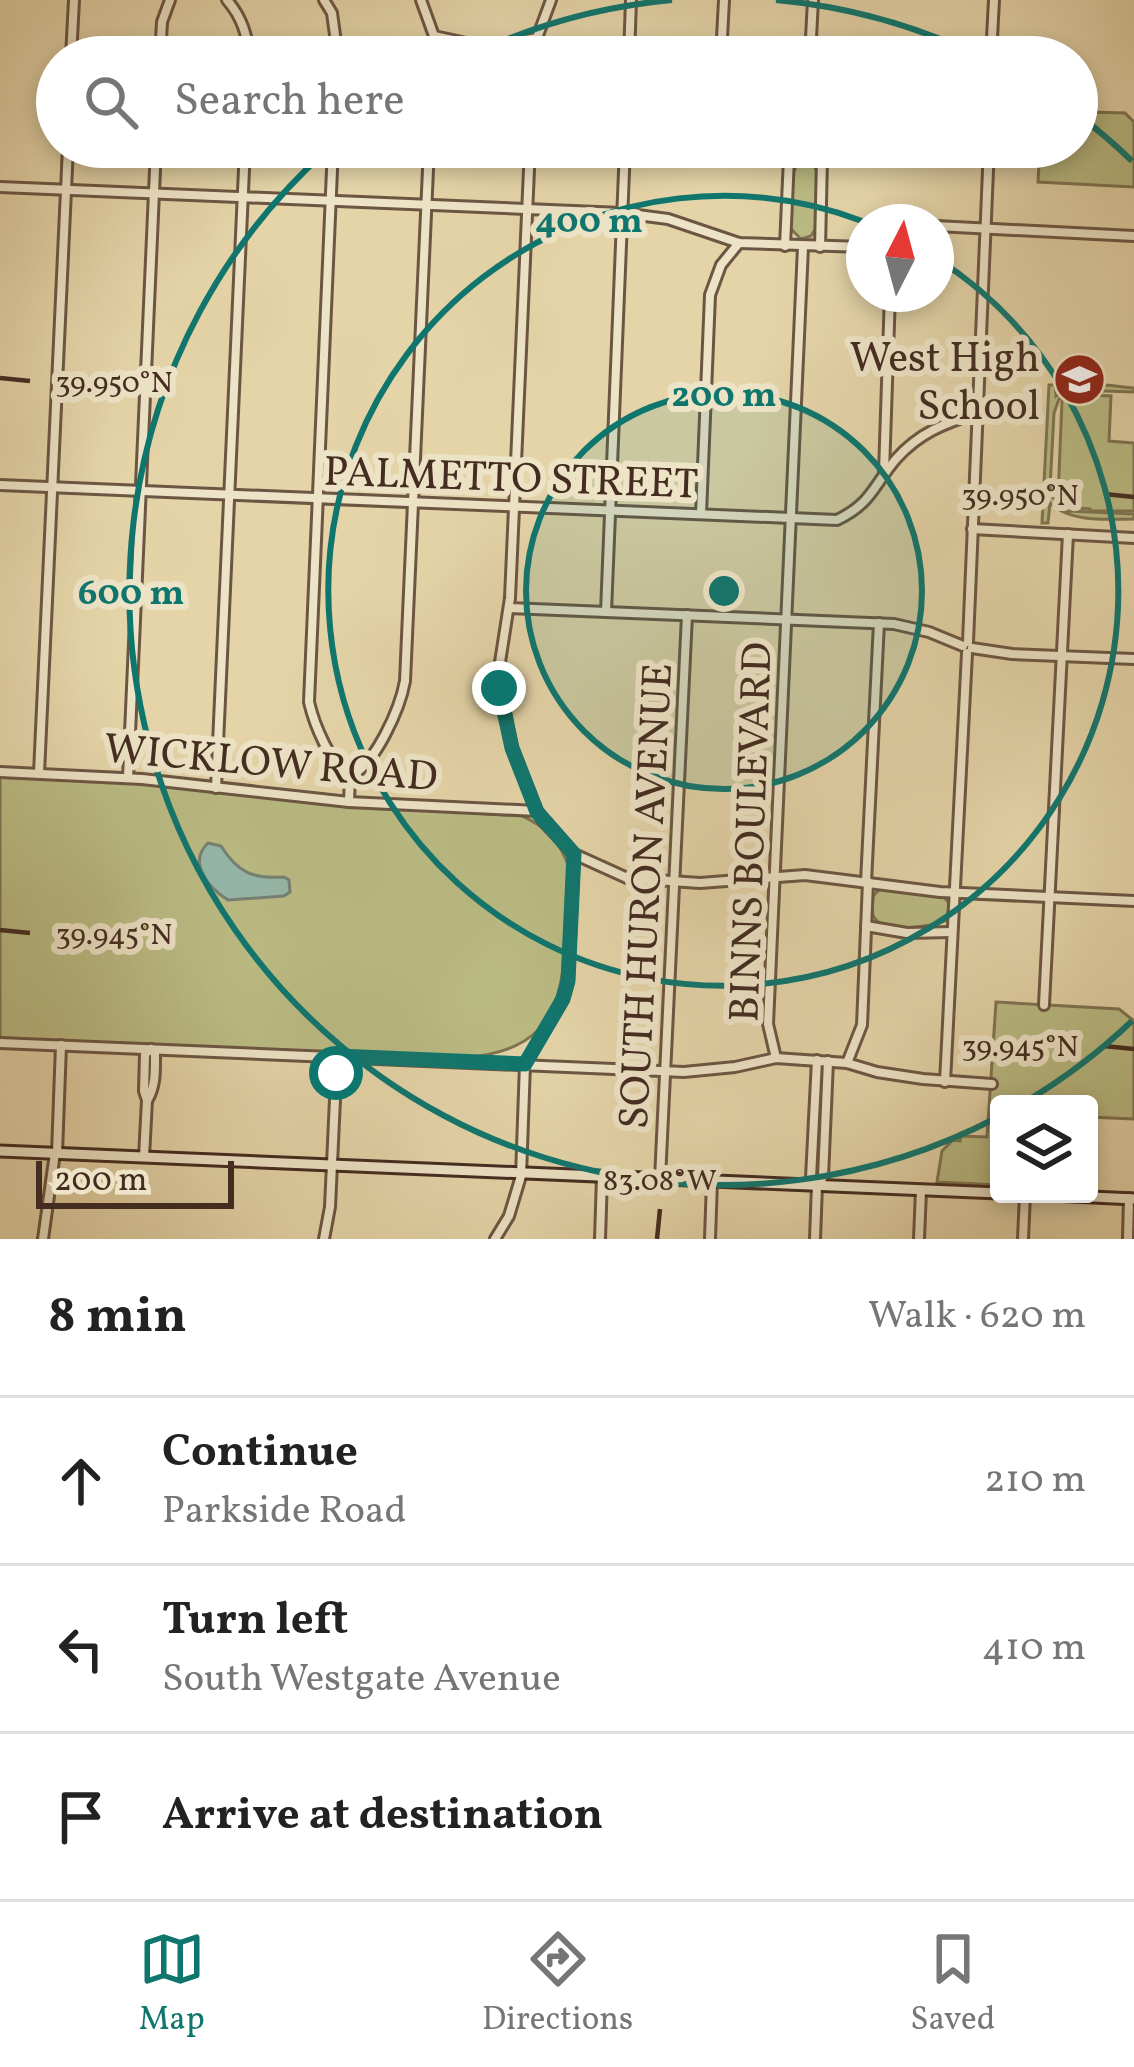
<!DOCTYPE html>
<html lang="en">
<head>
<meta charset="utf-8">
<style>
	:root { --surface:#fff; --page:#f6f6f6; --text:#222; --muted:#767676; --line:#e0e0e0; --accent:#0f766e }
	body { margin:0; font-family:Vollkorn,serif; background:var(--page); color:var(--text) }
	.controls { position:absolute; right:36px; bottom:36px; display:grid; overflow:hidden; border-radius:12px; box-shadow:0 6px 18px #0003 }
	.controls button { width:108px; height:108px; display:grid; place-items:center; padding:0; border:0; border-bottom:3px solid var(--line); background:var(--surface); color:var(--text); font:60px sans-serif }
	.compass { position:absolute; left:846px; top:204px; width:108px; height:108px; border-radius:50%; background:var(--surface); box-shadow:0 6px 18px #0003; rotate:6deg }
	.scale { position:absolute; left:36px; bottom:30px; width:198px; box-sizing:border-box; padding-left:12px; border:6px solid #442c21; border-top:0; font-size:33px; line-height:42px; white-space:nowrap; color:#442c21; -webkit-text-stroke:9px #ede3c6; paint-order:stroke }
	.stop { position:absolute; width:36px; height:36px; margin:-27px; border:9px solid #0f766e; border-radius:50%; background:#fff }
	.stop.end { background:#0f766e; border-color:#fff; box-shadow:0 3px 12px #0008 }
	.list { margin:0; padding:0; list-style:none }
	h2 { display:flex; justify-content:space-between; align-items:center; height:156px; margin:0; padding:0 48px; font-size:51px }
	h2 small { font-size:39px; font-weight:400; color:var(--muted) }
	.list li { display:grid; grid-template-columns:78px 1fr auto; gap:36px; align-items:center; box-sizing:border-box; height:168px; padding:0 48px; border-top:3px solid var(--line) }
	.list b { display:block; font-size:45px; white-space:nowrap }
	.list p { margin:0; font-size:39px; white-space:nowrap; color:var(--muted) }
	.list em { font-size:39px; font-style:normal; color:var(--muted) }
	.icon { flex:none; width:66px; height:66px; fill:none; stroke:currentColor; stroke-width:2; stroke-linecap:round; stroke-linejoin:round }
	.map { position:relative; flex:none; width:1134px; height:1239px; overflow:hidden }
	.search { position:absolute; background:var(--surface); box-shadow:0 6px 18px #0003; left:36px; right:36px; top:36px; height:132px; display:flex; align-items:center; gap:30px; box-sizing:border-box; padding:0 42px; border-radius:66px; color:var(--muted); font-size:45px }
	.sheet { height:660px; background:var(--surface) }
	nav { display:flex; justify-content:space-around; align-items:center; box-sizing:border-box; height:168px; border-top:3px solid var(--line); background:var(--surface); font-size:33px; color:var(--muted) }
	nav a { display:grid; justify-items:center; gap:6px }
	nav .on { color:var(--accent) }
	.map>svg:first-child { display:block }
	.green { fill:#babb83; stroke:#7f7452; stroke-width:3 }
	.water { fill:#95b8aa; stroke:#758073; stroke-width:3 }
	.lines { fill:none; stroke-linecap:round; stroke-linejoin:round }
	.minor-casing { stroke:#6c5643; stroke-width:14 }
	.secondary-casing { stroke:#442c21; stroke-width:15 }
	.minor { stroke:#ede3c6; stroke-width:8 }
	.secondary { stroke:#ede3c6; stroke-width:9 }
	.route { stroke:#0f766e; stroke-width:15 }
	.ticks { fill:none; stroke:#442c21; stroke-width:4.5 }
	.ring { fill:none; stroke:#0f766e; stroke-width:6 }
	.labels { text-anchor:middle; stroke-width:12; stroke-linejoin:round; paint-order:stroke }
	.poi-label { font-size:42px; fill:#442c21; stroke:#ede3c6; text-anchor:end }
	.street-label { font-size:42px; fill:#442c21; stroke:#ede3c6 }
	.ticks-label { font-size:30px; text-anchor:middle; fill:#442c21; stroke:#ede3c6; stroke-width:12; stroke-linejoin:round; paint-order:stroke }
	.centre { fill:#0f766e; stroke:#ede3c6; stroke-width:6 }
	.ring-label { font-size:36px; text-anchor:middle; font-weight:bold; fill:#0f766e; stroke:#ede3c6; stroke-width:12; stroke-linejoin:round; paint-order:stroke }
</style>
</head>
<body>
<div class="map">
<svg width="1134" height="1239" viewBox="0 0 1134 1239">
	<rect width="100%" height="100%" fill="#e4d4a8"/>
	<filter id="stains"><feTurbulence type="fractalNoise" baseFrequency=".00167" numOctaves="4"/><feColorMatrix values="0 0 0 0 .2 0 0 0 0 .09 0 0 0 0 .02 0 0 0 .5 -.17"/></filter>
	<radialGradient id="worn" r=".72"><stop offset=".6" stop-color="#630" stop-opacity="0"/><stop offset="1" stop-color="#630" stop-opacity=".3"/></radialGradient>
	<g class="green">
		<polygon points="1077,80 1089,81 1088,112 1125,113 1134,122 1134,187 1038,182 1040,147 1077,147"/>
		<polygon points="807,163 814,166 818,173 816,228 811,236 801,239 790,228 792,175 797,165"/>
		<path d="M1049,385h6l1,11c21,-18 52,-10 78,-8v4l-58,-2 -17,9 -5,14 -4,75 5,14 13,9 66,3v5c-27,0 -63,4 -84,-16l-2,20h-6z"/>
		<polygon points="1071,394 1111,396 1109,441 1134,443 1134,511 1091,511 1090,509 1066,507 1058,499 1062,400"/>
		<path d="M0,775l109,4 232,25 181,12c24,10 38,26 47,51 2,21 -1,44 -2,65 -6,78 -17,118 -104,126l-463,-20z"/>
		<path d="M881,888l62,8 6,7 -2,17c-15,7 -67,15 -74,-5 -2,-4 0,-15 0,-19z"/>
		<polygon points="996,1002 1119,1009 1134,1021 1134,1119 1089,1117 1089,1104 999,1104 999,1185 937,1182 942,1151 953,1140 960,1141 961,1136 987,1137"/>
	</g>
	<path class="water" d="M208,843l13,3c17,27 32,33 63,31l5,3 1,12 -6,4 -56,4c-19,-12 -41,-37 -20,-57z"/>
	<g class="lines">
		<defs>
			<g id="minor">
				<path d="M227,0c14,16 21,36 22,57"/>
				<polyline points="324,0 332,13 338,57"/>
				<polyline points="421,0 434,36 433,57"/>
				<polyline points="434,36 485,47 537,38"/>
				<polyline points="71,57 74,0"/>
				<polyline points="160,57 162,22 170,0"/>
				<polyline points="535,57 537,38 551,0"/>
				<polyline points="629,57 631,0"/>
				<polyline points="721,57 724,0"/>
				<polyline points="810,57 813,0"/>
				<polyline points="991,57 994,0"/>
				<path d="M333,147l-24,555c5,22 22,64 41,74"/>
				<polyline points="530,147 510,598 498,675 512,748 537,811 544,822 574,854 627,878 700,883 805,875 940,892 1134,901"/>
				<path d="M732,147c49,18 111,17 160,0"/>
				<polyline points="0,187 622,213 668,219 739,243 864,247"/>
				<polyline points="936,226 1134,236"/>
				<polyline points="785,246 789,158"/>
				<polyline points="820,247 822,159"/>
				<polyline points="884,472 890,294"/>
				<path d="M0,485l837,35c35,-17 36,-34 59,-61 23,-26 49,-36 81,-46"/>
				<polyline points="701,514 710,295 721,265 739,243"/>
				<polyline points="972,529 1134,538"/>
				<polyline points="509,608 894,624 929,632 963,646"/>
				<polyline points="606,612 625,147"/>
				<polyline points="968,642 989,147"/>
				<polyline points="972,648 1012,654 1134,659"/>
				<polyline points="0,772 142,779 349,802 537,811"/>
				<polyline points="39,773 68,147"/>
				<path d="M350,776c25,-11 50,-67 55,-95l24,-534"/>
				<polyline points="128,778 156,147"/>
				<polyline points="216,788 245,147"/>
				<polyline points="349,802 350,776"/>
				<polyline points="866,882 879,623"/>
				<polyline points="866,926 907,933 952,932"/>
				<polyline points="1044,1005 1068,534"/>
				<polyline points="0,1043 684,1072 735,1067 776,1058 847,1063 877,1072 923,1079 992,1084"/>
				<polyline points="776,1058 768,1024 803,247"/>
				<polyline points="847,1063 862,1025 868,882"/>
				<polyline points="945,1082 967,653"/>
				<path d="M148,1099c8,-14 7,-30 7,-46l-4,-4"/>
				<polyline points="57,1153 61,1045"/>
				<polyline points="144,1157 147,1100 144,1091 145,1054 150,1050"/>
				<polyline points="660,1179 687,615"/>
				<polyline points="816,1184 811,1178 817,1060"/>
				<polyline points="43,1239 55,1153"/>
				<polyline points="324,1239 330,1207 337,1056"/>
				<polyline points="495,1239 509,1216 521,1176 525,1064 563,999 568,981 574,855"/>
				<polyline points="600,1239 602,1177"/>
				<polyline points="710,1239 712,1181"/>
				<polyline points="815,1239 817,1185 823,1177 828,1061"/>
				<polyline points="919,1239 921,1190"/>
				<polyline points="1023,1239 1025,1194"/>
				<polyline points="1128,1239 1129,1198"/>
			</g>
			<g id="secondary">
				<polyline points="0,1151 999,1193"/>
				<polyline points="1030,1194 1134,1199"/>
			</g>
		</defs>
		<use href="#minor" class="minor-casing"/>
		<use href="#secondary" class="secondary-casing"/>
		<use href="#minor" class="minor"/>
		<use href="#secondary" class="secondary"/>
	</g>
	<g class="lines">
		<polyline class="route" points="336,1073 337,1056 525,1064 563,999 568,981 574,854 537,812 512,748 499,688"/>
	</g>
	<path class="ticks" d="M0,378l30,3M1104,494l30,3M0,930l30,3M1104,1046l30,3M657,1239l3,-30"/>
	<circle cx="724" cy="591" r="198" fill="#0f766e" fill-opacity=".12"/>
	<g class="ring">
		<circle cx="724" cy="591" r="198"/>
		<path d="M936 258A395 395 0 1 1 862 221"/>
		<path d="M1132 1021A593 593 0 0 1 1025 1102M998 1117A593 593 0 0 1 327 150M469 56A593 593 0 0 1 672 0M776 0A593 593 0 0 1 979 56M1081 117A593 593 0 0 1 1132 161"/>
	</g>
	<defs>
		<symbol id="school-disc" viewBox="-11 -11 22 22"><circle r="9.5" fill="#8f2418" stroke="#ede3c6"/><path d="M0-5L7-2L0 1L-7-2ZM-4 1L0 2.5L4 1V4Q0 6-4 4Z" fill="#fff"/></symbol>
	</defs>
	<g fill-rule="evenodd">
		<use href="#school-disc" x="1050" y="350" width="59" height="59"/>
	</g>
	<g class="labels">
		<g class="poi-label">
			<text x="1040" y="371">West High<tspan x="1040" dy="48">School</tspan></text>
		</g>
		<g class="street-label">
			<text transform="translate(511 476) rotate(2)" y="15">PALMETTO STREET</text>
			<text transform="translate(271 761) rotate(5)" y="15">WICKLOW ROAD</text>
			<text transform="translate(749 832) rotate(-88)" y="15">BINNS BOULEVARD</text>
			<text transform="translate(644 896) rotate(-87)" y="15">SOUTH HURON AVENUE</text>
		</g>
	</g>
	<g class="ticks-label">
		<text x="114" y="392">39.950°N</text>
		<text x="1020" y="505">39.950°N</text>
		<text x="114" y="944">39.945°N</text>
		<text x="1020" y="1056">39.945°N</text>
		<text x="660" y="1190">83.08°W</text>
	</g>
	<circle cx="724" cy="591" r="18" class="centre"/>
	<g class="ring-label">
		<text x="589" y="232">400 m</text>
		<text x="724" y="406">200 m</text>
		<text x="131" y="604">600 m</text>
	</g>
	<rect width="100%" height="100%" filter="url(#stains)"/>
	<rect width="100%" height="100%" fill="url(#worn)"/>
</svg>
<div class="controls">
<button><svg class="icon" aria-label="layers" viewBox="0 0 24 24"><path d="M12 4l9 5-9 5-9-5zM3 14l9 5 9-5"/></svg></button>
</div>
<svg class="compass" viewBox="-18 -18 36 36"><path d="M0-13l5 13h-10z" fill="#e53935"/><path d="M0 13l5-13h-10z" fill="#767676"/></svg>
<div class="scale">200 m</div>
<div class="stop" style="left:336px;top:1073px"></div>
<div class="stop end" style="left:499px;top:688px"></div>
<div class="search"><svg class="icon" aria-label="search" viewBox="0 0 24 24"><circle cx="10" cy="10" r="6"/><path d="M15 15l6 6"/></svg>Search here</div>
</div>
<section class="sheet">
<h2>8 min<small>Walk · 620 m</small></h2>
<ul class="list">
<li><svg class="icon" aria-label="ahead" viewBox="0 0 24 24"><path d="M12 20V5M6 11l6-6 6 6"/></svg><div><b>Continue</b><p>Parkside Road</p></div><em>210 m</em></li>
<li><svg class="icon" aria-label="left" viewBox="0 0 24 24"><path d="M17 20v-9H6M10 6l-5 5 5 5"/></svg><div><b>Turn left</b><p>South Westgate Avenue</p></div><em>410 m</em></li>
<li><svg class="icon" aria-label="arrive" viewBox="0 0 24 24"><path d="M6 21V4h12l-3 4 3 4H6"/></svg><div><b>Arrive at destination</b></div></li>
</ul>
</section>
<nav>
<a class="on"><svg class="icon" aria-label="map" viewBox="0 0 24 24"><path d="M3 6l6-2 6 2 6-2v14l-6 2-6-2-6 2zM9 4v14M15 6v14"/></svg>Map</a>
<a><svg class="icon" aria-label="directions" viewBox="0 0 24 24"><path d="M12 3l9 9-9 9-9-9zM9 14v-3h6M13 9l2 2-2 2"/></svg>Directions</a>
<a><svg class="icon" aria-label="saved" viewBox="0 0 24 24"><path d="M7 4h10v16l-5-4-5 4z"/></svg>Saved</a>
</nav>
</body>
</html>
